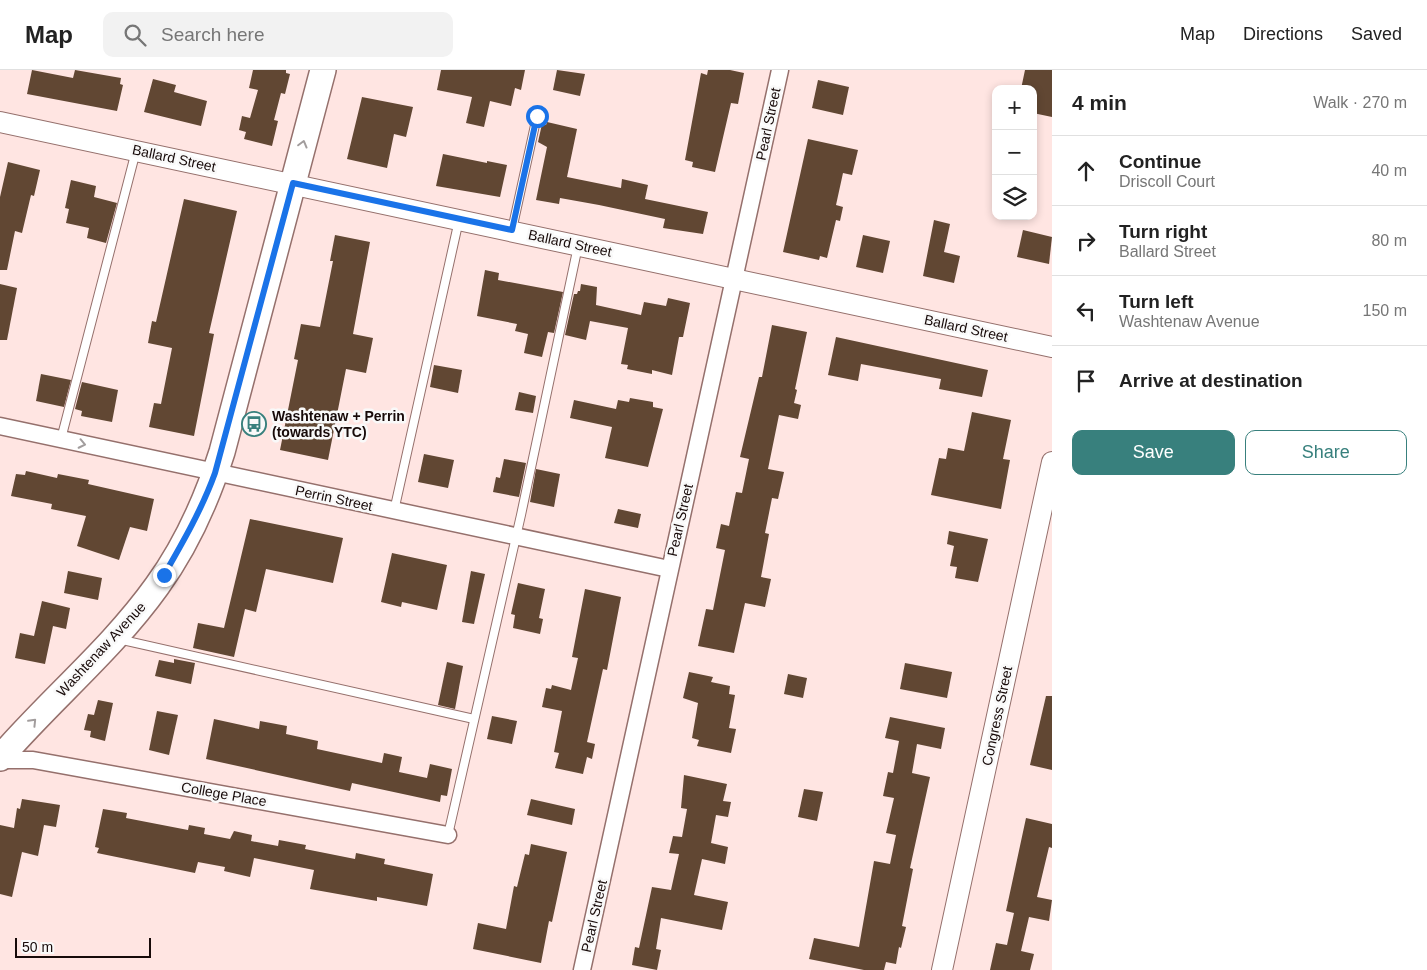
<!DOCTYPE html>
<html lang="en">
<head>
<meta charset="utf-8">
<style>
	:root { --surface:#fff; --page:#f2f2f2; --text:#222; --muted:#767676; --line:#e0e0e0; --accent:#38807d }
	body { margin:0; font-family:Helvetica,sans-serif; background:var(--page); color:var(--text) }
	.controls { position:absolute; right:15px; top:15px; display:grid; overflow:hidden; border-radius:10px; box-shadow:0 2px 8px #0003 }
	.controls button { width:45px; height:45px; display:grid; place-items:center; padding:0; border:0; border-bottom:1px solid var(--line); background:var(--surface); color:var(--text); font:25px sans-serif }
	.scale { position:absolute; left:15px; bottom:12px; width:136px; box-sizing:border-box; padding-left:5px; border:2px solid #170a09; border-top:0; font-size:14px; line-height:18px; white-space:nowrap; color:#170a09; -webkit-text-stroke:4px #f9f9f9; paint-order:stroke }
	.stop { position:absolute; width:15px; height:15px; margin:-11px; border:4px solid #1a73e8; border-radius:50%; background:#fff }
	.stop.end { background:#1a73e8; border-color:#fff; box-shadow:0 1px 5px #0008 }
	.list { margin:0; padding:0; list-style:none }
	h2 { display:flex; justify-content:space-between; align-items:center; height:65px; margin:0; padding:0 20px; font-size:21px }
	h2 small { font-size:16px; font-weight:400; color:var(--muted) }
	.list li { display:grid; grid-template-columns:32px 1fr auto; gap:15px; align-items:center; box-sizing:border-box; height:70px; padding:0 20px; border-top:1px solid var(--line) }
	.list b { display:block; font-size:19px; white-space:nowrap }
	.list p { margin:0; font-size:16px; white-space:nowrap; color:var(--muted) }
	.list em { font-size:16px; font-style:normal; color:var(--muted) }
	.actions { display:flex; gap:10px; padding:15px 20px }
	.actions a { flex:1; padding:11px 0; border:1px solid var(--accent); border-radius:10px; text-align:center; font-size:18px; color:var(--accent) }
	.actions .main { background:var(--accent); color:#fff }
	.icon { flex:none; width:28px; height:28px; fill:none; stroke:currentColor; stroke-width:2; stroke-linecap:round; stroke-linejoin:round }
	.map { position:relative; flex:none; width:1052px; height:900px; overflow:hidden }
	header { display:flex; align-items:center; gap:30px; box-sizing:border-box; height:70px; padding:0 25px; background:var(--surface); border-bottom:1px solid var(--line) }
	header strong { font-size:24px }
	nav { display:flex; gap:28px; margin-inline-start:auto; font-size:18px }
	.search { width:350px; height:45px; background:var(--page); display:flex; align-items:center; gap:12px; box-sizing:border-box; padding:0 18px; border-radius:10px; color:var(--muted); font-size:19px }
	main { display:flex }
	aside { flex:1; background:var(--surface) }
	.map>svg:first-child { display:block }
	.building { fill:#614733 }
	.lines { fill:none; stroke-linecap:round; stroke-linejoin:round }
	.service-casing { stroke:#95706c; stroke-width:10 }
	.minor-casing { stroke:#95706c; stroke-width:19 }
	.tertiary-casing { stroke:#95706c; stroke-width:22 }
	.primary-casing { stroke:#95706c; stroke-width:28 }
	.service { stroke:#fff; stroke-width:8 }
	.minor { stroke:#fff; stroke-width:16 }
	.tertiary { stroke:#fff; stroke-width:20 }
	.primary { stroke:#fff; stroke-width:25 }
	.oneway { stroke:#a29d9d }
	.route { stroke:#1a73e8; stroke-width:6 }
	.labels { text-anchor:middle; stroke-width:5; stroke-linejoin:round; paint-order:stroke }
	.street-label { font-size:14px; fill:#170a09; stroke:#f9f9f9 }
	.poi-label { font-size:14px; font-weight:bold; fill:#170a09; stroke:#f9f9f9; text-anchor:start }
</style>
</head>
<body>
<header>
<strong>Map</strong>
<div class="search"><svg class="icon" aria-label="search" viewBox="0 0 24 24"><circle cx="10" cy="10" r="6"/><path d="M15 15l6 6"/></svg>Search here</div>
<nav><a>Map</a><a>Directions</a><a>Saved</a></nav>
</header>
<main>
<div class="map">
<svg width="1052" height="900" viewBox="0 0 1052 900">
	<rect width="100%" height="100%" fill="#ffe5e2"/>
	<g class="building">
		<polygon points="32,0 73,8 75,0 121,8 120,14 123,15 117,41 27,24"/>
		<polygon points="253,0 286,0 286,3 290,4 285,24 281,23 274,50 278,51 272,76 244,69 246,62 239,60 242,46 250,48 258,20 249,18"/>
		<polygon points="441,0 525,0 521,20 515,18 511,36 490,31 484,57 466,53 472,27 437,20"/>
		<polygon points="557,0 585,4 580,26 553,20"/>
		<polygon points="708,0 730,0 744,3 738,34 731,33 715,102 692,97 693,92 685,90 701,3 707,5"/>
		<polygon points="1025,0 1052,0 1052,47 1033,43 1033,19 1021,19"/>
		<polygon points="153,9 176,15 174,22 207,31 201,56 144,42"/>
		<polygon points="818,10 849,17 843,45 812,38"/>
		<polygon points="362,27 413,37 406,67 394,64 387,98 347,89"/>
		<polygon points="547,52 577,59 567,107 621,118 622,109 648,115 645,129 708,142 703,164 663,158 665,149 599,135 560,128 559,134 536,130 547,77 538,72 542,54 546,55"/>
		<polygon points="808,69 858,80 852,105 843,103 836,135 843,137 840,151 836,150 827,188 820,186 819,190 783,182"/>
		<polygon points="443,84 487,93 487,91 507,95 500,127 436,116"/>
		<polygon points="8,92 40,100 34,126 31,125 22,163 15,161 7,200 0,200 0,127"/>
		<polygon points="71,110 96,116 94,127 117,133 106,173 87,168 89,158 66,153 69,139 65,138"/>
		<polygon points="184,129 237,141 209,263 214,264 194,366 149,357 154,333 161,334 172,278 148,273 152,251 156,252"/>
		<polygon points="934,150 950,154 944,182 960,186 954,213 923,206"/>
		<polygon points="1023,160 1052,167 1049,194 1017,187"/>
		<polygon points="335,165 370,172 353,264 373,268 366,303 346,299 328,390 280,380 298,290 294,289 301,254 320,257 333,191 330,191"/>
		<polygon points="863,165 890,171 883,203 856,197"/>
		<polygon points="485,200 499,203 498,210 563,222 554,263 548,262 542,287 524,283 528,264 515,261 517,254 477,246"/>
		<polygon points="0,214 17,218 7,270 0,270"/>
		<polygon points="581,214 597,217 596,235 641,245 644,232 666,236 668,228 690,233 683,267 679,267 672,305 652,300 652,304 627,299 628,295 621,294 628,258 590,251 586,270 565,265 574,224 577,224 578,221 580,221"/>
		<polygon points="772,255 807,262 795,319 797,320 794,333 801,335 798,349 779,345 768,399 784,402 778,429 772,428 765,463 769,464 761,507 771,509 765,537 745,533 734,583 698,576 706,539 713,540 725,480 716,478 721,454 729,456 736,422 742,423 749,389 740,387 759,307 762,307"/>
		<polygon points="836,267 988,300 982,327 939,319 941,309 861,294 858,311 828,305"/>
		<polygon points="434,295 462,300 458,323 430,317"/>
		<polygon points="41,304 71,310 64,337 36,331"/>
		<polygon points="82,312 118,320 112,352 81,346 82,341 75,339"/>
		<polygon points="519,322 536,326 533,343 515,340"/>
		<polygon points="630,328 653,332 653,337 663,339 648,397 605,388 612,357 570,348 574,330 616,339 618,330 629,332"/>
		<polygon points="972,342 1011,350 1003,389 1010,390 1001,439 931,425 939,388 946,389 948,378 964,381"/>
		<polygon points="424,384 454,390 448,418 418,412"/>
		<polygon points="504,389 526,393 519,427 493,422 496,407 500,408"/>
		<polygon points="536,399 560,404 554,437 530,432"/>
		<polygon points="26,401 57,408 58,404 89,410 88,414 154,429 147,461 130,457 119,490 77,476 86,446 51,439 52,434 11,426 16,404 25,405"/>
		<polygon points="618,439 641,444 638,458 614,453"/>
		<polygon points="250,449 343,468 333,513 266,499 256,542 245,539 234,587 193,578 198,553 224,558"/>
		<polygon points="949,461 988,469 978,512 955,508 957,497 950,496 954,476 947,474"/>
		<polygon points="392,483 447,495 437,540 402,532 401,537 381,532"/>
		<polygon points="68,501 102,508 98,530 64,523"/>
		<polygon points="471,501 485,504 474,554 462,552"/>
		<polygon points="518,513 545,519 539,548 543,549 540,564 513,558 515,545 511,544"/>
		<polygon points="585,519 621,527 607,600 603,599 587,672 595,674 592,689 587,687 583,704 555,698 559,683 554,682 562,641 542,637 546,618 551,619 552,615 571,620 578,588 572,587"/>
		<polygon points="42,531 70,538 66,559 53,556 45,594 15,588 20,563 34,566"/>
		<polygon points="174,589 195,593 191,614 155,606 159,590 174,593"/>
		<polygon points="447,592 463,596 455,639 438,635"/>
		<polygon points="905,593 952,602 947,628 900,619"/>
		<polygon points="689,602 713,607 711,612 730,616 729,624 735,625 729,658 736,659 731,683 697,676 699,670 692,668 698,633 683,628"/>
		<polygon points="788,604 807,608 803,628 784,624"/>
		<polygon points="1046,626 1052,626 1052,700 1030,695"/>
		<polygon points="98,630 113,633 105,671 90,667 91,661 84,660 88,644 94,645"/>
		<polygon points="157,641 178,645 169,685 149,680"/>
		<polygon points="492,646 517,651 512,674 487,669"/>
		<polygon points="890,647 945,658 941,679 917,674 912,703 930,707 910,798 913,799 902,856 906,857 901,878 899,877 896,894 886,892 884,900 864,900 809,889 814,868 859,877 874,791 890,794 896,765 886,763 894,728 883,726 888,702 893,703 899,671 885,668"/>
		<polygon points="214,649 259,659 260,651 287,656 286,664 318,671 317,679 382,693 384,683 402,687 399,702 427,708 430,694 452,699 447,726 441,725 440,732 352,713 350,721 206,689"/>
		<polygon points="684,705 727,714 723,731 731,732 728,747 716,745 711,773 728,777 725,794 702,789 694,825 728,832 722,860 661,848 656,879 661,880 657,900 632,895 635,877 639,878 652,817 671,820 679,784 669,783 673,766 682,767 687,739 681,738"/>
		<polygon points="804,719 823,722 817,751 798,747"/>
		<polygon points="22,729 60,735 56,757 44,755 38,786 22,782 12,827 0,824 0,755 14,758 17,738 20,739"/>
		<polygon points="531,729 575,739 572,755 527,745"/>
		<polygon points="103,739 127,743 126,748 188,760 189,755 205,758 204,764 230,769 234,761 252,765 251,771 278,776 279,770 306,775 305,779 355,789 356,783 385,789 384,794 433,804 427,836 377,827 377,831 310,819 314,800 254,788 250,807 224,801 225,797 198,792 195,803 97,783 99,778 95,777"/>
		<polygon points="1026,748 1052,754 1052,778 1049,777 1037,827 1052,830 1049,851 1029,847 1021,881 1034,884 1030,900 990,900 996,873 1007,875 1014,843 1006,841"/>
		<polygon points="531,774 567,782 552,852 549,851 541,893 473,879 478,853 506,859 514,816 517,817 525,784 529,785"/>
	</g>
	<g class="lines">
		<defs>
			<g id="service">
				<polyline points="512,160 537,46"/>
				<polyline points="61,369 136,81"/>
				<polyline points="394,441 459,150"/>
				<polyline points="118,569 474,649"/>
				<polyline points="448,765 521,445 578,176"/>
			</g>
			<g id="minor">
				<polyline points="0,356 669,499"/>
				<polyline points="0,690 33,690 448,765"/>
				<polyline points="582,900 780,0"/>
			</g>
			<g id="tertiary">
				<polyline points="0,52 1052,277"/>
				<polyline points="942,900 1052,392"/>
			</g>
			<path id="primary" d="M0,688c51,-59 112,-109 157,-172 29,-40 50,-87 65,-134l101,-382"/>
		</defs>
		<use href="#service" class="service-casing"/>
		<use href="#minor" class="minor-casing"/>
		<use href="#tertiary" class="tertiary-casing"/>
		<use href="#primary" class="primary-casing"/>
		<use href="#service" class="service"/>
		<use href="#minor" class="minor"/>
		<use href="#tertiary" class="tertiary"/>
		<use href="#primary" class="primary"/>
	</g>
	<defs><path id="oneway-chevron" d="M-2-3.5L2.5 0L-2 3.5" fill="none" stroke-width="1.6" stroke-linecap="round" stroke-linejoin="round" transform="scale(1.25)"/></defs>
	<g class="oneway">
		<use href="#oneway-chevron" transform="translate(303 74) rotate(-75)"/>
		<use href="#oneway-chevron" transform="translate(82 374) rotate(12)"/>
		<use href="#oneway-chevron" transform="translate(33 652) rotate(-46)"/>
	</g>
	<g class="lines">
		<path class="route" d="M164,505c19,-33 38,-66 51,-102l78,-290 219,47 25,-114"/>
	</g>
	<defs>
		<symbol id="bus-ring" viewBox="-11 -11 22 22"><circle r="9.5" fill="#f9f9f9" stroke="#38807d" stroke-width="1.5"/><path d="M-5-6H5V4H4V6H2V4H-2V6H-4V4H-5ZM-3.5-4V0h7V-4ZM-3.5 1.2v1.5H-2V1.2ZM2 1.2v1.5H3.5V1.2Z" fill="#38807d"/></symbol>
	</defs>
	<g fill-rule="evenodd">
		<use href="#bus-ring" x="240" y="340" width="28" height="28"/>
	</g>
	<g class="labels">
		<g class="street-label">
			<text transform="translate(768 54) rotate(-78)" y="5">Pearl Street</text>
			<text transform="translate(174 88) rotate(12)" y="5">Ballard Street</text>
			<text transform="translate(570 173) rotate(12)" y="5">Ballard Street</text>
			<text transform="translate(966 258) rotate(12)" y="5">Ballard Street</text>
			<text transform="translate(334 428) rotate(12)" y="5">Perrin Street</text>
			<text transform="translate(680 450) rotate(-77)" y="5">Pearl Street</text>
			<text transform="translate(101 579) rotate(-47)" y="5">Washtenaw Avenue</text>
			<text transform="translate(997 646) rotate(-78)" y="5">Congress Street</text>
			<text transform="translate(224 724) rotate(10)" y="5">College Place</text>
			<text transform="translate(594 846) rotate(-77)" y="5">Pearl Street</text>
		</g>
		<g class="poi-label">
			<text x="272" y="351">Washtenaw + Perrin<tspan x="272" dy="16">(towards YTC)</tspan></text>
		</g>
	</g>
</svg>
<div class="controls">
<button>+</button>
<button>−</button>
<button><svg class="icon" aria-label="layers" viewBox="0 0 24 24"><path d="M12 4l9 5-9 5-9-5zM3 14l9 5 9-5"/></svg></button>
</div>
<div class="scale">50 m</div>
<div class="stop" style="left:537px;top:46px"></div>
<div class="stop end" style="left:164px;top:505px"></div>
</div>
<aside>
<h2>4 min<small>Walk · 270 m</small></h2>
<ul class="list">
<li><svg class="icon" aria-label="ahead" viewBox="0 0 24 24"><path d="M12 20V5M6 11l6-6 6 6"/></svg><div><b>Continue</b><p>Driscoll Court</p></div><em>40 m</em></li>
<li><svg class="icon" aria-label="right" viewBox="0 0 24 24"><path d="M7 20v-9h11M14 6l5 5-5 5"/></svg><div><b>Turn right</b><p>Ballard Street</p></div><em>80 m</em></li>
<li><svg class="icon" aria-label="left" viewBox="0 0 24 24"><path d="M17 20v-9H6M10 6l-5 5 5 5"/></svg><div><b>Turn left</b><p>Washtenaw Avenue</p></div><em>150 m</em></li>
<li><svg class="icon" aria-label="arrive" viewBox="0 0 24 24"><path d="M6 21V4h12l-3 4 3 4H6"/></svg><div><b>Arrive at destination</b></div></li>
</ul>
<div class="actions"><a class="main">Save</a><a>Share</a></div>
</aside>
</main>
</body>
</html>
